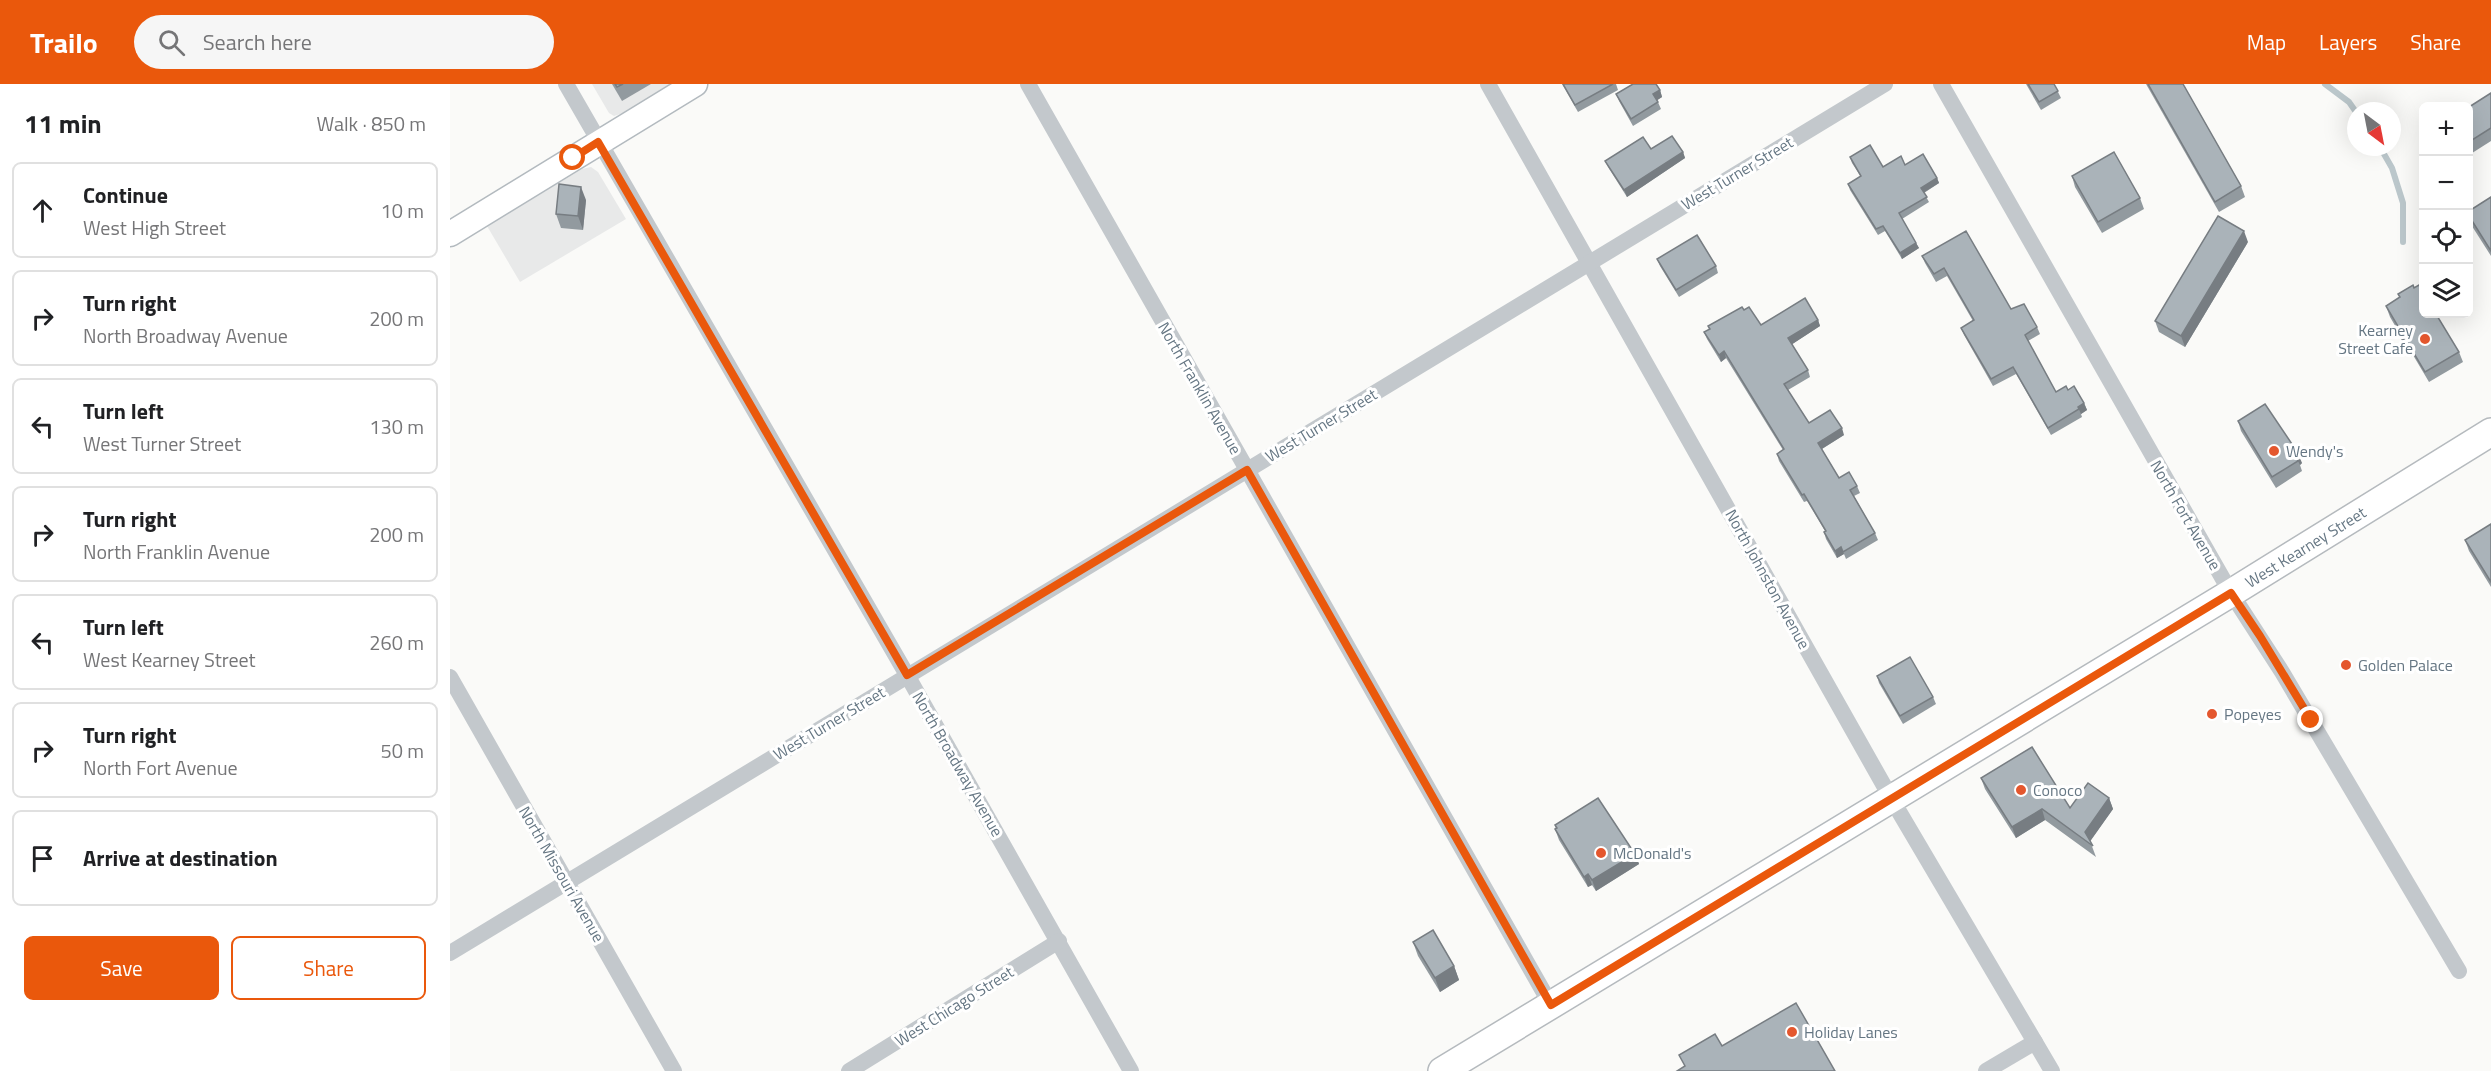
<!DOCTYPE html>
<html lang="en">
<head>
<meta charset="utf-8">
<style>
	:root { --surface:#fff; --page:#f6f6f6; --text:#202124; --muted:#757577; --line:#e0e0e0; --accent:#ea580c }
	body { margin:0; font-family:"Titillium Web",sans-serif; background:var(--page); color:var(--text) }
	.controls { position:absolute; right:18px; top:18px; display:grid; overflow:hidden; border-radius:9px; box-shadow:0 6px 24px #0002 }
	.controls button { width:54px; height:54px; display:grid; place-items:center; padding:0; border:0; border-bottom:2px solid var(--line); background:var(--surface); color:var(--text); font:30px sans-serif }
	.compass { position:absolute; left:1897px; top:18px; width:54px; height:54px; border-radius:50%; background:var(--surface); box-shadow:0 6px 24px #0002; rotate:148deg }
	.stop { position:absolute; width:18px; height:18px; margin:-14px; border:4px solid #ea580c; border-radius:50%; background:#fff }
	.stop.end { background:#ea580c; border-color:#fff; box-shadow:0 2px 6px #0008 }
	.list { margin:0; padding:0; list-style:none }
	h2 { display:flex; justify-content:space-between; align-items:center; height:78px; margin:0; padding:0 24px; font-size:26px }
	h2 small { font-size:20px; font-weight:400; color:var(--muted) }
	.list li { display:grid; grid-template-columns:39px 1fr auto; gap:18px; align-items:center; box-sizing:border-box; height:96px; margin:0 12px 12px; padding:0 12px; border:2px solid var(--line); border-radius:9px }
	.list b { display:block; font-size:22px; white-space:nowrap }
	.list p { margin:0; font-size:20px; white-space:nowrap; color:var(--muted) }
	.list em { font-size:20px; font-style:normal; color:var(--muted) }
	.actions { display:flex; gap:12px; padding:18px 24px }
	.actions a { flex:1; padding:14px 0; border:2px solid var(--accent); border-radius:9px; text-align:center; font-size:21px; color:var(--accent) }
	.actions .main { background:var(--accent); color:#fff }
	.icon { flex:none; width:33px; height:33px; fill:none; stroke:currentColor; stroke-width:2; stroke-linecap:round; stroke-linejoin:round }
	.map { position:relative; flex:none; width:2041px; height:987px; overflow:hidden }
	header { display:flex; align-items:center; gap:36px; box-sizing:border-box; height:84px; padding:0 30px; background:var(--accent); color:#fff }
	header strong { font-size:28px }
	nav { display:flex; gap:33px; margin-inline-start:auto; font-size:21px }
	.search { width:420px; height:54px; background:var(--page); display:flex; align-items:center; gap:15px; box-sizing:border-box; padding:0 21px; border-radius:33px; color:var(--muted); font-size:22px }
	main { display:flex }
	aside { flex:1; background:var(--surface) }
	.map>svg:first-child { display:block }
	.built { fill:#e8e9e9 }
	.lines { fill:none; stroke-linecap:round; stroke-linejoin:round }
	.stream { stroke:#bbc7cb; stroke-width:6 }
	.secondary-casing { stroke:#b3babf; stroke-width:27 }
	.primary-casing { stroke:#b5babe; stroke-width:30 }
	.street { stroke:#c3c8cc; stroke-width:16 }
	.secondary { stroke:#fff; stroke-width:24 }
	.primary { stroke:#fff; stroke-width:27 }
	.wall { fill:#929a9f }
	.shaded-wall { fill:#777d82 }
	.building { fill:#aab3b9; stroke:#777d82; stroke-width:1.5 }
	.route { stroke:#ea580c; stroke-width:8 }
	.poi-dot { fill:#e4572e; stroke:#fff; stroke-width:2 }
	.labels { text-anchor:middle; stroke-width:6; stroke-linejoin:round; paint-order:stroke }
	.street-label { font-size:16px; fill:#657683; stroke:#fff }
	.poi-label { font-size:16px; fill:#657683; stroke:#fff; text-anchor:start }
</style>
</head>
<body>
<header>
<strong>Trailo</strong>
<div class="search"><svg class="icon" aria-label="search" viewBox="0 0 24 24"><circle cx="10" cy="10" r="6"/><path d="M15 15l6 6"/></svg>Search here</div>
<nav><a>Map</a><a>Layers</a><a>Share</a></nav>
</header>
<main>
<aside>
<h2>11 min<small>Walk · 850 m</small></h2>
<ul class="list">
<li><svg class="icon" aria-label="ahead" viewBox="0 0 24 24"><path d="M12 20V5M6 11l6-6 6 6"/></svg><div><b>Continue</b><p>West High Street</p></div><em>10 m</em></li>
<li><svg class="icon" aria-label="right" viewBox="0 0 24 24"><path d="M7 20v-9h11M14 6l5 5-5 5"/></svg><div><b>Turn right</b><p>North Broadway Avenue</p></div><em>200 m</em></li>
<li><svg class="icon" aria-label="left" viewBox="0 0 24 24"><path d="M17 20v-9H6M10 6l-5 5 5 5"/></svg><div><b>Turn left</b><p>West Turner Street</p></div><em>130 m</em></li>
<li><svg class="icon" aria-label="right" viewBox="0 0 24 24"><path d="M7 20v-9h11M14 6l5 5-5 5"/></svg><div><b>Turn right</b><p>North Franklin Avenue</p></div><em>200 m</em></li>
<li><svg class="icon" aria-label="left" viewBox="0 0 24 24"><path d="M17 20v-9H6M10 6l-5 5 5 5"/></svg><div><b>Turn left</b><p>West Kearney Street</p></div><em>260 m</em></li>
<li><svg class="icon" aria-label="right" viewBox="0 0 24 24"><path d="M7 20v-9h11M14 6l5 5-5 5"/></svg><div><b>Turn right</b><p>North Fort Avenue</p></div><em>50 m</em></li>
<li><svg class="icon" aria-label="arrive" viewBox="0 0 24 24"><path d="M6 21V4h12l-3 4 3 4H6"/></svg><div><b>Arrive at destination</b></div></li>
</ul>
<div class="actions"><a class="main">Save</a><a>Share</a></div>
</aside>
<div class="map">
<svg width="2041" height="987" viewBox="0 0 2041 987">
	<rect width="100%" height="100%" fill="#fafaf8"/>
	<g class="built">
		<polygon points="142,0 222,0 173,29 164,32 159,29"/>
		<polygon points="141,83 148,88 176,135 70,198 37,142 132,85"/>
	</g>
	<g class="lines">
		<g class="stream">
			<polyline points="1875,0 1899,18 1906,28"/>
			<polyline points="1930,63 1942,84 1953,119 1953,158"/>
		</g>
		<defs>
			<polyline id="secondary" points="0,150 245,0"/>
			<g id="primary">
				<path id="s1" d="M992,987l789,-478 260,-161"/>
			</g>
		</defs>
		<use href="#secondary" class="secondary-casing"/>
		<use href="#primary" class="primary-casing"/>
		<g class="street">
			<polyline points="116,0 457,591 681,987"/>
			<polyline points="578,0 1101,921"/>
			<polyline points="1038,0 1441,714 1602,987"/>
			<polyline points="1491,0 1781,509 1832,588 2009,887"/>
			<polyline points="0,593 224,987"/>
			<polyline points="0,869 1435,0"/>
			<polyline points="399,987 609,857"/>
			<polyline points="1536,987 1585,958"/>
		</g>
		<use href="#secondary" class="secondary"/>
		<use href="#primary" class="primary"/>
	</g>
	<g class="wall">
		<polygon points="162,0 201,0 172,17"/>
		<polygon points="1112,0 1166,0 1168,6 1128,28"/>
		<polygon points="1576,0 1604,0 1611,14 1591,26"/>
		<polygon points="1696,0 1733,0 1791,102 1795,113 1769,128"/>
		<polygon points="1210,6 1212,13 1207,16 1211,25 1183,42 1169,17 1166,10"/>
		<polygon points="2041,9 2041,57 2019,71 2019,23"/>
		<polygon points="1201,65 1233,68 1235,74 1177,113 1158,83 1155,77"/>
		<polygon points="1400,73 1433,83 1455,81 1487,94 1489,99 1474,109 1479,118 1452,135 1466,159 1469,164 1452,175 1435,147 1428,151 1400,106 1398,100 1411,93 1402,79"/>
		<polygon points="1622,92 1690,114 1694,125 1652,149 1625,103"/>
		<polygon points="2041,113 2041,172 2020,139 2019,134 2019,127"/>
		<polygon points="136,116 133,146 111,144 106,130"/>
		<polygon points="1798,158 1735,263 1709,248 1705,237"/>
		<polygon points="1472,172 1561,225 1587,243 1590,250 1578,257 1606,308 1618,306 1634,319 1637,326 1631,330 1632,333 1601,351 1566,290 1543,302 1514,251 1511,244 1523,237 1497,192 1486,198 1475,179"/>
		<polygon points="1207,175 1266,182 1268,189 1229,213 1210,182"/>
		<polygon points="1948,210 2009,268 2013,278 1979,298 1963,271 1961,273 1951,255 1947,245 1940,233 1936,222 1950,214"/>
		<polygon points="1294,226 1311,241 1368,236 1370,242 1342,260 1358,286 1360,293 1338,306 1359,339 1394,351 1372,365 1389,394 1407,402 1410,409 1404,412 1425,449 1428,456 1396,475 1394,470 1387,474 1376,455 1374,448 1375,447 1357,417 1354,418 1329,377 1327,370 1333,366 1276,274 1271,278 1257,255 1254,248 1259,245 1258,242"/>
		<polygon points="1788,337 1852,379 1850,381 1852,387 1826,404 1791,347"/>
		<polygon points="2041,440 2041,503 2019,467 2015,456"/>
		<polygon points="1427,592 1483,613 1486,620 1453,640 1429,599"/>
		<polygon points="1531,694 1620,724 1659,714 1663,725 1640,757 1646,773 1595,736 1566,754 1535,705"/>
		<polygon points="1105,741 1185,770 1189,780 1146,807 1142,801 1138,803 1109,756 1105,745 1106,745"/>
		<polygon points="963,858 1004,882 1009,896 990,908 968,872"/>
	</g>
	<g class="shaded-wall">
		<polygon points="1210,6 1212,13 1206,17 1203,10"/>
		<polygon points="1233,68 1235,74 1177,113 1174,106"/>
		<polygon points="1487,94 1489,99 1473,109 1471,104"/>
		<polygon points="131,103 136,116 133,146 128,132"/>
		<polygon points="1794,147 1798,158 1735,263 1731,252"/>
		<polygon points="1466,159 1469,164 1452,175 1450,169"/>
		<polygon points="1368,236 1370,242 1341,261 1338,254"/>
		<polygon points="1959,261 1963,271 1961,273 1957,262"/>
		<polygon points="1274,267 1276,274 1271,278 1269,271"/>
		<polygon points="1634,319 1637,326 1631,330 1628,323"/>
		<polygon points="1392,344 1394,351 1370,366 1368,359"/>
		<polygon points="1848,369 1852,379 1850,381 1845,371"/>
		<polygon points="1391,463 1394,470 1387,474 1385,467"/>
		<polygon points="1659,714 1663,725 1639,759 1635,748"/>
		<polygon points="1592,725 1595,736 1566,754 1562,743"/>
		<polygon points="1185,770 1189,780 1146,807 1142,796"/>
		<polygon points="1138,790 1142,801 1138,803 1134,793"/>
		<polygon points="1004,882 1009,896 990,908 985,894"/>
	</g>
	<g class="building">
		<polygon points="165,0 173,0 167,3"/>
		<polygon points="1113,0 1163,0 1125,21"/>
		<polygon points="1183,0 1206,0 1210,6 1203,10 1208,18 1181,35 1166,10"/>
		<polygon points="1578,0 1604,0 1608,7 1589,18"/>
		<polygon points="1698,0 1733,0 1791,102 1765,118"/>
		<polygon points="2041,9 2041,44 2019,58 2019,23"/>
		<polygon points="1222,52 1233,68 1174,106 1155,77 1193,53 1201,65"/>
		<polygon points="1420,61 1433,83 1451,72 1455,81 1473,70 1487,94 1471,104 1477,113 1449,129 1466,159 1450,169 1433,142 1426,145 1398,100 1411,92 1400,73"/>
		<polygon points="1664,68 1690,114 1648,138 1622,92"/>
		<polygon points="109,100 131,103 128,132 106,130"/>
		<polygon points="2041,113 2041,167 2019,132 2019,127"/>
		<polygon points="1768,132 1794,147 1731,252 1705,237"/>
		<polygon points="1516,147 1561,225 1574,220 1587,243 1575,251 1606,308 1616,302 1618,306 1624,302 1634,319 1628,323 1629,325 1598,344 1563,283 1541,295 1511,244 1524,236 1494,184 1484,190 1472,172"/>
		<polygon points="1247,151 1266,182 1226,206 1207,175"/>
		<polygon points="1963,201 1964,204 1969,201 1974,208 1974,230 1986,230 2009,268 1975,288 1959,261 1957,262 1947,245 1949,244 1936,222 1950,213 1948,210"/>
		<polygon points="1355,214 1368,236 1338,254 1358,286 1334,300 1359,339 1380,326 1392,344 1368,359 1389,394 1399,388 1407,402 1400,406 1425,449 1393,468 1391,463 1385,467 1374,448 1376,447 1354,410 1352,411 1327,370 1334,365 1274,267 1269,271 1254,248 1260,245 1258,242 1292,223 1294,226 1299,223 1311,241"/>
		<polygon points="1815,320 1848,369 1845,371 1848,377 1822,393 1788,337"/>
		<polygon points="2041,440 2041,498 2015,456"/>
		<polygon points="1460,573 1483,613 1450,632 1427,592"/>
		<polygon points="1582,663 1620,724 1638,699 1659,714 1635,748 1643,762 1592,725 1562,743 1531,694"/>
		<polygon points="1148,714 1185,770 1142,796 1138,790 1134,793 1105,745 1107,744 1105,741"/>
		<polygon points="983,846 1004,882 985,894 963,858"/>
		<polygon points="1346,919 1385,987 1227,987 1235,982 1229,971 1265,950 1272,962"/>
	</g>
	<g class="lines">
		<polyline class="route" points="123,74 148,58 457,591 797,386 1101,921 1781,509 1810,552 1861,636"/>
	</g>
	<g class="poi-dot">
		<circle cx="1975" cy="255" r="6"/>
		<circle cx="1824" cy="367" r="6"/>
		<circle cx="1896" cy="581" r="6"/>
		<circle cx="1762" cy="630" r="6"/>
		<circle cx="1571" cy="706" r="6"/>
		<circle cx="1151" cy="769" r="6"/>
		<circle cx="1342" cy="948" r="6"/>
	</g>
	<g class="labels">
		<g class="street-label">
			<text transform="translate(1287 89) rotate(-31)" y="6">West Turner Street</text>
			<text transform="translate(750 304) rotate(60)" y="6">North Franklin Avenue</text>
			<text transform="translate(871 341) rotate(-31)" y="6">West Turner Street</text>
			<text transform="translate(1736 431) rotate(60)" y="6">North Fort Avenue</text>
			<text dy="6" stroke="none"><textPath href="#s1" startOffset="1010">West Kearney Street</textPath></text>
			<text transform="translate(1318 495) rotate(61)" y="6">North Johnston Avenue</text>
			<text transform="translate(379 639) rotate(-31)" y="6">West Turner Street</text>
			<text transform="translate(508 680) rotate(60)" y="6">North Broadway Avenue</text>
			<text transform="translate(112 790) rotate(60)" y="6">North Missouri Avenue</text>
			<text transform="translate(504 922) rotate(-32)" y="6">West Chicago Street</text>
		</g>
		<g class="poi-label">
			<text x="1963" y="252" text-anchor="end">Kearney<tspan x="1963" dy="18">Street Cafe</tspan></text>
			<text x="1836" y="373">Wendy's</text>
			<text x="1908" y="587">Golden Palace</text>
			<text x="1774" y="636">Popeyes</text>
			<text x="1583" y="712">Conoco</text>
			<text x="1163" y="775">McDonald's</text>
			<text x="1354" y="954">Holiday Lanes</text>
		</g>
	</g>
</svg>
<div class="controls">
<button>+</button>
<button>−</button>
<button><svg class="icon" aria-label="locate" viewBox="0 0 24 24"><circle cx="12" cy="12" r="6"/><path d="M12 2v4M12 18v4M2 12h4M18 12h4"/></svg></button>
<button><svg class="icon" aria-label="layers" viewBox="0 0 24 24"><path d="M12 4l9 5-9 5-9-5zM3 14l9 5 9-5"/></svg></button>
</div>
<svg class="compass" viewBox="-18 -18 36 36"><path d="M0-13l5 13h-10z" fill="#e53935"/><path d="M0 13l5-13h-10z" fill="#757577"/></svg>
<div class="stop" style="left:123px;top:74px"></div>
<div class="stop end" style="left:1861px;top:636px"></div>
</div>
</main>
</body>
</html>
